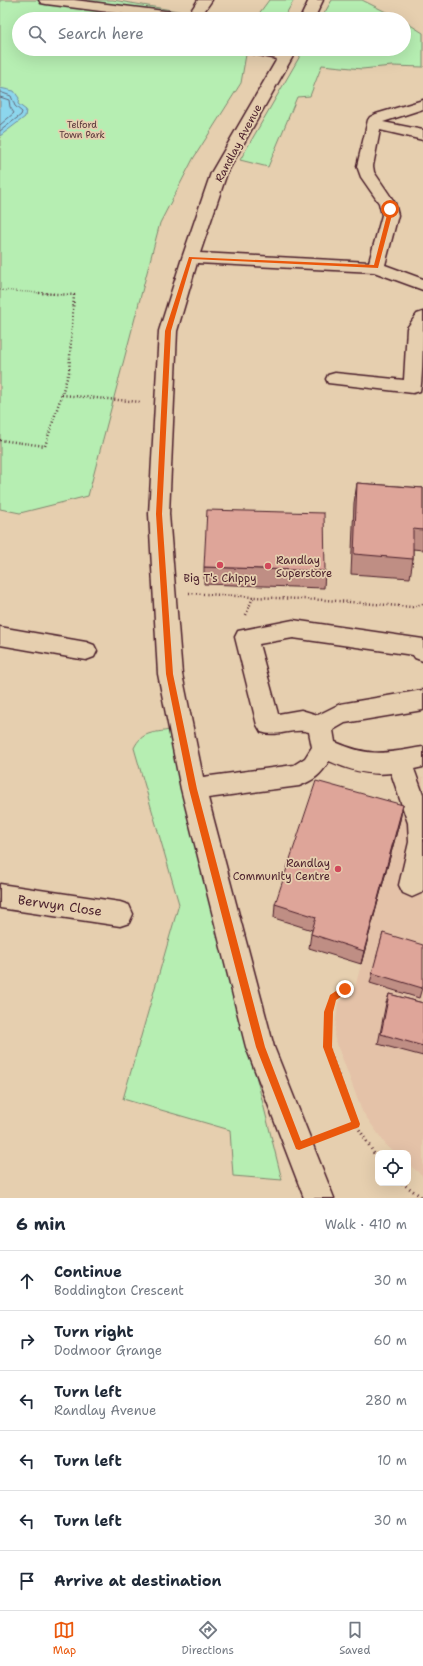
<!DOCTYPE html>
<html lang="en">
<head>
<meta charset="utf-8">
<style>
	:root { --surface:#fff; --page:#f6f6f7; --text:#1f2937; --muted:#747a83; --line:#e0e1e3; --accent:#ea580c }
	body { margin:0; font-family:"Shantell Sans",sans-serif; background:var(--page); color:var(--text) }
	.controls { position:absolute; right:12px; bottom:12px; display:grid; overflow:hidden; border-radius:8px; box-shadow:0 4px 16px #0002 }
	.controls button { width:36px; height:36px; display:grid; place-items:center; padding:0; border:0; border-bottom:1px solid var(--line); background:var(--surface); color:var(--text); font:20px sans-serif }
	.stop { position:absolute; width:12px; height:12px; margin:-9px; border:3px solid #ea580c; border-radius:50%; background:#fff }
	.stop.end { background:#ea580c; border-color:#fff; box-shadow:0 1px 4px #0008 }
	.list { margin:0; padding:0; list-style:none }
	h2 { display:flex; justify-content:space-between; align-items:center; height:52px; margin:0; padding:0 16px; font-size:17px }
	h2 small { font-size:13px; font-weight:400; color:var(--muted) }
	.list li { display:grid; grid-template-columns:26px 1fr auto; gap:12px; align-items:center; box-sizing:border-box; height:60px; padding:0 16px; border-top:1px solid var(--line) }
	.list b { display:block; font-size:15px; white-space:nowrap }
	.list p { margin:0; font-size:13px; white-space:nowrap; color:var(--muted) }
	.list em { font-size:13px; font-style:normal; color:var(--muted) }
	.icon { flex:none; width:22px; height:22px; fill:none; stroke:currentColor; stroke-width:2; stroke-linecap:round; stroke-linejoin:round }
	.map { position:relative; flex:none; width:423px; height:1198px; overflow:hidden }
	.search { position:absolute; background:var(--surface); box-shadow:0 4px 16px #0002; left:12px; right:12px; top:12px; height:44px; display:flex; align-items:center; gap:10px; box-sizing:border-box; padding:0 14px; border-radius:22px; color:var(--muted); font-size:15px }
	.sheet { height:412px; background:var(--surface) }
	nav { display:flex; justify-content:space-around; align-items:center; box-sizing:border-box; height:56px; border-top:1px solid var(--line); background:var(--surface); font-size:11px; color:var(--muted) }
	nav a { display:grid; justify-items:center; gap:2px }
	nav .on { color:var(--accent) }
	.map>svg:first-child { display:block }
	.built { fill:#e4c2a8 }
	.green { fill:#b6eeb2; stroke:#80866e }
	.water { fill:#8cd6ed; stroke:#728d9f }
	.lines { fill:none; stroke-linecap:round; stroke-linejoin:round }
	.shore { stroke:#646879; stroke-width:1 }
	.minor-casing { stroke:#4a1f2b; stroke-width:3 }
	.path-far2 { stroke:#4a1f2b; stroke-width:1.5; stroke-dasharray:0.5 2; stroke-linecap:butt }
	.path-far1 { stroke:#4a1f2b; stroke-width:2.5; stroke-dasharray:1 2.5; stroke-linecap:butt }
	.path { stroke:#4a1f2b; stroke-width:3; stroke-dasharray:1 3.5; stroke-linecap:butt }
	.minor { fill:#e6cfaf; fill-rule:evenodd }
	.wall { fill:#bf8e84; stroke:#4a1f2b }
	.shaded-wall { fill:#9b746b; stroke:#4a1f2b }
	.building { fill:#dea599; stroke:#4a1f2b }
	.route { fill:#ea580c }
	.poi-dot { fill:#d1495b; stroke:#e6cfaf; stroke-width:1.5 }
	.labels { text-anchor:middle; stroke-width:3.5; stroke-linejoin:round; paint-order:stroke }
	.far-park-label { font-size:9px; fill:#553438; stroke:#e6cfaf }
	.street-label { font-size:11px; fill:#4a1f2b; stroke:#e6cfaf }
	.poi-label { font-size:11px; fill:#4a1f2b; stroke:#e6cfaf; text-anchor:start }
	.near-street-label { font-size:13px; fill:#4a1f2b; stroke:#e6cfaf }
</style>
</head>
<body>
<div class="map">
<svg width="423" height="1198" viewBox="0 0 423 1198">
	<rect width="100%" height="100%" fill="#e6cfaf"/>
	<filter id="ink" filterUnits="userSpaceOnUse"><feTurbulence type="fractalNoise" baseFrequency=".025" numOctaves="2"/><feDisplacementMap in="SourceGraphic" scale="8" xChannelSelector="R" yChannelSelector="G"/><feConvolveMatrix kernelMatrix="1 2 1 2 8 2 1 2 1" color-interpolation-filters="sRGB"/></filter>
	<g filter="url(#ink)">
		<polygon class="built" points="421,777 423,777 423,1176 408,1164 408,1153 395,1153 386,1145 362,1111 334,1036 338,1004 355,987 400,820"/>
		<g class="green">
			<polygon points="0,0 113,0 189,13 198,19 19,19 19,49 247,49 241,83 193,159 160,223 88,496 20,513 0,509"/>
			<polygon points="269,0 294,0 283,19 255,19"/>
			<polygon points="332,0 362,0 400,19 321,19"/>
			<polygon points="404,21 423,33 423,67 392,66 362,69 322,65 310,96 297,97 268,167 240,160 304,49 404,49"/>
			<path d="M170,730l112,450 -49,-4 -3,-46 -107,-31 56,-195 -45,-156c8,-17 20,-15 36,-18z"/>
		</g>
		<polygon class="water" points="0,88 14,91 19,98 18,104 26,110 25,117 0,136"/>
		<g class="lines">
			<g class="shore">
				<polyline points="0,92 11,96 15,106 22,112 21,115 0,131"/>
				<polyline points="0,97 9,100 10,107 14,113 0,125"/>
			</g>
			<defs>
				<g id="minor">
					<polygon points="39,0 74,0 189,14 198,0 212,0 201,16 205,19 163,19 46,4 41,3"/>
					<polygon points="309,0 323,0 314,19 300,19"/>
					<path d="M244,49h27l11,2 1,-2h14l-70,124 -27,80 169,9 13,-47 -3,-12 -18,-26 -4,-11 11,-46 2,-3 6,-3 47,-14v9l-40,13 40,8v10l-43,-10 -7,36 1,6 21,31 3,12 -13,50 38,14v11l-49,-18 -177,-9 -20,68 -8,183 13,160 21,103 91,-12 11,-7 7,-11 -3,-15c-16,-5 -32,6 -48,0l-4,-7 -22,-88 3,-6 55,-11 130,19v22l-8,-3 -2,-3 -120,-17 -34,6 19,70 23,-4 17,5 22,-11 83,-14v20l-78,13 -12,7 2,12c37,16 50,11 88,5v20l-9,2 9,25v96l-2,3 -9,4 -9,-4 -4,-8 10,-43 -1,-19 -17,-50c-22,3 -42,-3 -62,-12 -8,14 -15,19 -30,25l-91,12 66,249 60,151h-30l-58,-151 -65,-258 -23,-115 -9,-160 10,-183 23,-73 29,-85 66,-114 -31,-7z"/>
					<path d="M423,312c0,16 0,68 -3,79l-7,2 -85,-10 -2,-4 2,-4 7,-2 69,7 3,-52 10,-14z"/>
					<polygon points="0,627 86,642 94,645 97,651 94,657 86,660 0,645"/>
					<polygon points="0,884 120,902 129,905 133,914 129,923 120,926 0,908"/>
				</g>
			</defs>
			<use href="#minor" class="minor-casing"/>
			<polyline class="path-far2" points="0,290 54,294"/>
			<g class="path-far1">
				<polyline points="62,395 141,402"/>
				<polyline points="0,440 45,446 69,372 74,295 39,293"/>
				<polyline points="189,593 253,597"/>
				<polyline points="246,615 253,597 325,600 412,607 423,604"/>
			</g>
			<g class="path">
				<polyline points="345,989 333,998 329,1012 328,1047 356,1124 378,1160"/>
				<polyline points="324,1136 356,1124"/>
				<polyline points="402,1183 423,1198"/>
			</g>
			<use href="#minor" class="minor"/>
		</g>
		<g class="wall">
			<polygon points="357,483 423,488 423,550 413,549 413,559 410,578 351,574 354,503"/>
			<polygon points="204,567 325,571 324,588 204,584"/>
			<polygon points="403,805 400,820 361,964 309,948 311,934 312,930 274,918 275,904"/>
			<polygon points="383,933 422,988 419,998 370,983"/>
			<polygon points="389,994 423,1003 423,1056 378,1044 386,1003"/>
		</g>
		<polygon class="shaded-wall" points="403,805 400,820 361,964 364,951"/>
		<g class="building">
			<polygon points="357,483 423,488 423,530 413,529 413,559 354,554"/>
			<polygon points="207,510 324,513 325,571 204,567"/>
			<polygon points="316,781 403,805 364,951 311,934 316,917 275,904"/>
			<polygon points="383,933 423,945 423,986 422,988 372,973"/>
			<polygon points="389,994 423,1003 423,1046 381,1034"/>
		</g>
	</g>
	<polygon class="route" points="390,207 392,209 392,215 378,268 192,259 171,331 162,514 173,674 197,789 265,1047 301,1141 351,1122 323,1047 324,1012 329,998 330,995 345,985 349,989 348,992 336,1000 333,1012 332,1047 360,1124 359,1127 299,1150 296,1149 256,1047 189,789 166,674 156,514 165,331 189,257 374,265 387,215 387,209"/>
	<g class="poi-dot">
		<circle cx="220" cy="565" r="4"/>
		<circle cx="268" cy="566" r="4"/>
		<circle cx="338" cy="869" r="4"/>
	</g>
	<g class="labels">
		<g class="far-park-label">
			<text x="82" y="128">Telford<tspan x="82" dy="10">Town Park</tspan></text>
		</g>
		<g class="street-label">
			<text transform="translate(238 143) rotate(-62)" y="4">Randlay Avenue</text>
		</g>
		<g class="poi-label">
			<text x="276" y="564">Randlay<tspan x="276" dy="13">Superstore</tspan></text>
			<text x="220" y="582" text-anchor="middle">Big T's Chippy</text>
			<text x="330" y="867" text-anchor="end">Randlay<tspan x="330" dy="13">Community Centre</tspan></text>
		</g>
		<g class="near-street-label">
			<text transform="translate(60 905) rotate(8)" y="5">Berwyn Close</text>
		</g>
	</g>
</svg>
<div class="controls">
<button><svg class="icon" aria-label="locate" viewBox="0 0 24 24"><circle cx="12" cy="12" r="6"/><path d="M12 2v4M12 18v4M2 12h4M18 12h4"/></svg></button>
</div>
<div class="stop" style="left:390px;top:209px"></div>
<div class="stop end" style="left:345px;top:989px"></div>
<div class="search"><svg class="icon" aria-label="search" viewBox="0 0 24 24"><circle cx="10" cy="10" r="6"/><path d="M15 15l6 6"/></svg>Search here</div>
</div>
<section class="sheet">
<h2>6 min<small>Walk · 410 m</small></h2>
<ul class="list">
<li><svg class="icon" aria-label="ahead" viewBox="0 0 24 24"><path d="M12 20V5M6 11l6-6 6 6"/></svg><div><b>Continue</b><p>Boddington Crescent</p></div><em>30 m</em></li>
<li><svg class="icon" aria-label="right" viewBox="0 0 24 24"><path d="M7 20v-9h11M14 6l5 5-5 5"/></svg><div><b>Turn right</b><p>Dodmoor Grange</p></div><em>60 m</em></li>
<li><svg class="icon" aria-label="left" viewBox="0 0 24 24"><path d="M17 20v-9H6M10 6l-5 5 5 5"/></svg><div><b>Turn left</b><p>Randlay Avenue</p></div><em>280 m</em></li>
<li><svg class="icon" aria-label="left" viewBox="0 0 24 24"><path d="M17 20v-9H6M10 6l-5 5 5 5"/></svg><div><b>Turn left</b></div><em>10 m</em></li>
<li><svg class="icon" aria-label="left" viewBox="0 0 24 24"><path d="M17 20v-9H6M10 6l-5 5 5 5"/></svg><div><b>Turn left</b></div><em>30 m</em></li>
<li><svg class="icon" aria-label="arrive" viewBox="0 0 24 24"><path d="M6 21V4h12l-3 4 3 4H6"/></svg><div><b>Arrive at destination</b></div></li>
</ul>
</section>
<nav>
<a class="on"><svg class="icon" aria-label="map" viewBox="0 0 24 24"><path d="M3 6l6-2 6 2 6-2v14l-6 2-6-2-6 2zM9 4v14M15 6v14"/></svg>Map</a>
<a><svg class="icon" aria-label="directions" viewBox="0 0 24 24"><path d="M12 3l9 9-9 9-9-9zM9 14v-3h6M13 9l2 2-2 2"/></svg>Directions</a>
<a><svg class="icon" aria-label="saved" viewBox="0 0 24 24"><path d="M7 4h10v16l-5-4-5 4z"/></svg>Saved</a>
</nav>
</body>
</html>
